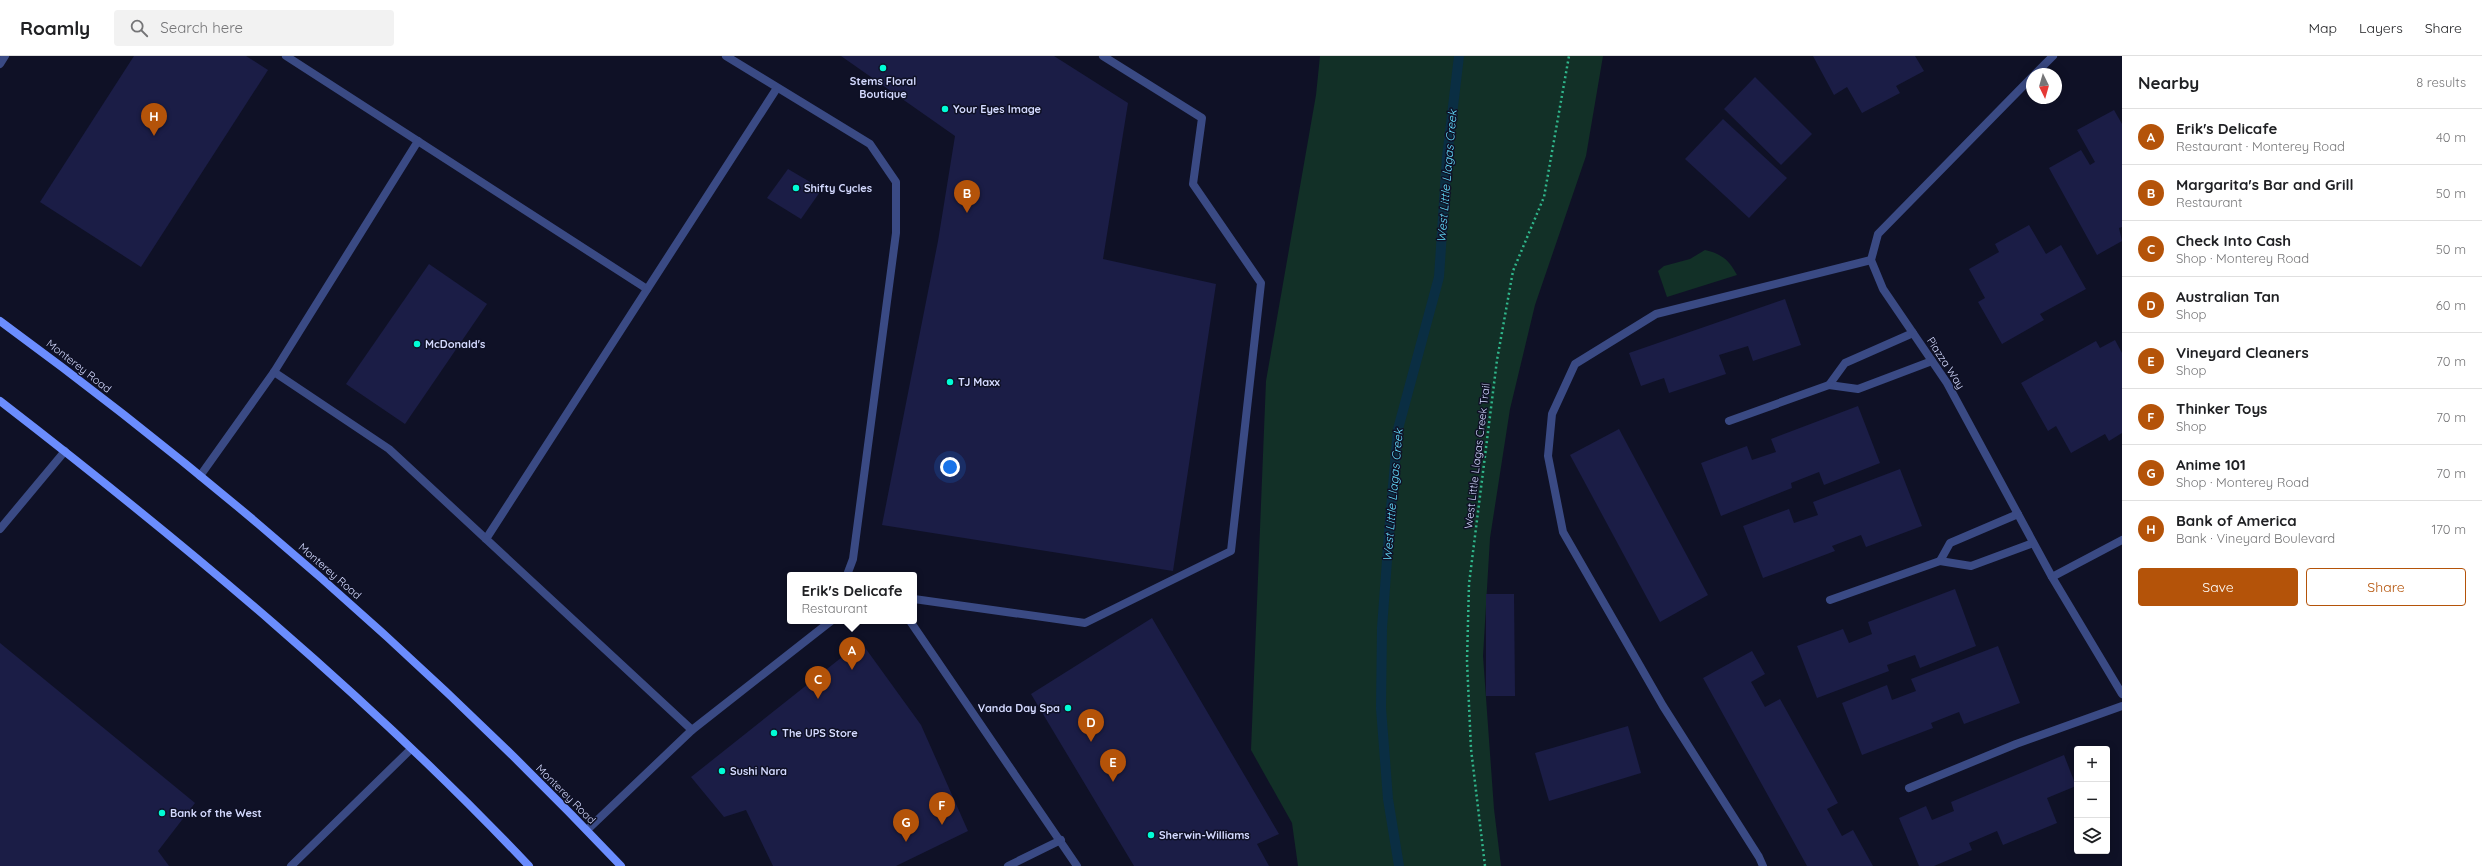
<!DOCTYPE html>
<html lang="en">
<head>
<meta charset="utf-8">
<style>
	:root { --surface:#fff; --page:#f2f2f2; --text:#202124; --muted:#757577; --line:#e0e0e0; --accent:#b45309 }
	body { margin:0; font-family:Quicksand,sans-serif; background:var(--page); color:var(--text) }
	.controls { position:absolute; right:12px; bottom:12px; display:grid; overflow:hidden; border-radius:4px; box-shadow:0 2px 10px #0003 }
	.controls button { width:36px; height:36px; display:grid; place-items:center; padding:0; border:0; border-bottom:1px solid var(--line); background:var(--surface); color:var(--text); font:20px sans-serif }
	.compass { position:absolute; left:2026px; top:12px; width:36px; height:36px; border-radius:50%; background:var(--surface); box-shadow:0 2px 10px #0003; rotate:175deg }
	.you { position:absolute; left:950px; top:411px; width:14px; height:14px; margin:-10px; border:3px solid #fff; border-radius:50%; background:#1a73e8; box-shadow:0 0 0 6px #1a73e833 }
	.badge { display:grid; place-items:center; width:26px; height:26px; border-radius:50%; background:var(--accent); color:#fff; font-size:13px; font-weight:700 }
	.pin { position:absolute; translate:-50% -33px; filter:drop-shadow(0 1px 2px #0008) }
	.pin::after { content:''; position:absolute; top:21px; width:14px; height:12px; background:inherit; clip-path:polygon(0 0,100% 0,50% 100%) }
	.popup { position:absolute; left:787px; top:516px; width:130px; height:52px; box-sizing:border-box; display:grid; place-content:center; border-radius:4px; background:var(--surface); filter:drop-shadow(0 1px 3px #0005); font-size:13px; white-space:nowrap; color:var(--muted) }
	.popup b { font-size:15px; color:var(--text) }
	.popup::after { content:''; position:absolute; left:50%; top:100%; margin-left:-8px; border:8px solid transparent; border-top-color:var(--surface) }
	.list { margin:0; padding:0; list-style:none }
	h2 { display:flex; justify-content:space-between; align-items:center; height:52px; margin:0; padding:0 16px; font-size:17px }
	h2 small { font-size:13px; font-weight:400; color:var(--muted) }
	.list li { display:grid; grid-template-columns:26px 1fr auto; gap:12px; align-items:center; box-sizing:border-box; height:56px; padding:0 16px; border-top:1px solid var(--line) }
	.list b { display:block; font-size:15px; white-space:nowrap }
	.list p { margin:0; font-size:13px; white-space:nowrap; color:var(--muted) }
	.list em { font-size:13px; font-style:normal; color:var(--muted) }
	.actions { display:flex; gap:8px; padding:12px 16px }
	.actions a { flex:1; padding:9px 0; border:1px solid var(--accent); border-radius:4px; text-align:center; font-size:14px; color:var(--accent) }
	.actions .main { background:var(--accent); color:#fff }
	.icon { flex:none; width:22px; height:22px; fill:none; stroke:currentColor; stroke-width:2; stroke-linecap:round; stroke-linejoin:round }
	.map { position:relative; flex:none; width:2122px; height:810px; overflow:hidden }
	header { display:flex; align-items:center; gap:24px; box-sizing:border-box; height:56px; padding:0 20px; background:var(--surface); border-bottom:1px solid var(--line) }
	header strong { font-size:19px }
	nav { display:flex; gap:22px; margin-inline-start:auto; font-size:14px }
	.search { width:280px; height:36px; background:var(--page); display:flex; align-items:center; gap:10px; box-sizing:border-box; padding:0 14px; border-radius:4px; color:var(--muted); font-size:15px }
	main { display:flex }
	aside { flex:1; background:var(--surface) }
	.map>svg:first-child { display:block }
	.green { fill:#123027 }
	.lines { fill:none; stroke-linecap:round; stroke-linejoin:round }
	.stream { stroke:#0a2e43; stroke-width:10 }
	.building { fill:#1b1d46 }
	.path { stroke:#30b78c; stroke-width:2.5; stroke-dasharray:2 3; stroke-linecap:butt }
	.service { stroke:#3a4a84; stroke-width:8 }
	.minor { stroke:#3a4a84; stroke-width:8 }
	.tertiary { stroke:#3a4a84; stroke-width:8 }
	.secondary { stroke:#6b8dfe; stroke-width:8 }
	.poi-dot { fill:#01fdd6; stroke:#0f1126; stroke-width:1.5 }
	.labels { text-anchor:middle; stroke-width:3; stroke-linejoin:round; paint-order:stroke }
	.poi-label { font-size:11px; font-weight:bold; fill:#d4daff; stroke:#0f1126; text-anchor:start }
	.street-label { font-size:11px; fill:#d4daff; stroke:#0f1126 }
	.water-label { font-size:12px; font-style:italic; fill:#63defe; stroke:#0f1126 }
</style>
</head>
<body>
<header>
<strong>Roamly</strong>
<div class="search"><svg class="icon" aria-label="search" viewBox="0 0 24 24"><circle cx="10" cy="10" r="6"/><path d="M15 15l6 6"/></svg>Search here</div>
<nav><a>Map</a><a>Layers</a><a>Share</a></nav>
</header>
<main>
<div class="map">
<svg width="2122" height="810" viewBox="0 0 2122 810">
	<rect width="100%" height="100%" fill="#0f1126"/>
	<g class="green">
		<polygon points="1320,0 1603,0 1586,100 1535,249 1510,353 1490,482 1483,600 1494,753 1501,810 1298,810 1292,767 1251,694 1266,325 1316,39"/>
		<path d="M1705,194c17,4 24,10 32,25l-70,22 -9,-26 6,-5 26,-7z"/>
	</g>
	<g class="lines">
		<polyline class="stream" points="1399,810 1388,743 1381,652 1382,572 1390,464 1398,373 1439,221 1447,101 1459,0"/>
	</g>
	<g class="building">
		<polygon points="134,0 246,0 268,14 141,211 40,146"/>
		<polygon points="841,0 1054,0 1128,47 1103,203 1216,228 1173,515 882,469 938,185 955,80"/>
		<polygon points="1813,0 1915,0 1924,15 1896,30 1900,37 1862,57 1847,31 1834,39"/>
		<polygon points="1755,21 1812,78 1781,109 1724,53"/>
		<polygon points="2114,54 2122,68 2122,171 2119,172 2122,185 2097,199 2049,112 2081,94 2090,109 2095,106 2077,74"/>
		<polygon points="1723,63 1787,122 1749,162 1685,103"/>
		<polygon points="788,113 822,133 801,163 767,142"/>
		<polygon points="2029,169 2046,198 2061,189 2086,233 2040,258 2044,264 2002,288 1978,246 1985,242 1969,213 1999,196 1995,188"/>
		<polygon points="429,208 487,248 405,368 346,328"/>
		<polygon points="1785,243 1801,289 1753,305 1748,290 1719,299 1726,318 1669,337 1664,322 1641,330 1629,297"/>
		<polygon points="2115,284 2122,297 2122,377 2109,385 2105,378 2071,397 2056,370 2048,375 2021,327 2096,285 2100,292"/>
		<polygon points="1858,350 1880,407 1824,429 1819,416 1791,427 1792,432 1721,460 1701,407 1747,390 1752,404 1776,396 1771,383"/>
		<polygon points="1619,373 1708,539 1660,566 1570,399"/>
		<polygon points="1900,413 1922,470 1866,491 1861,479 1832,490 1835,495 1763,522 1743,470 1789,453 1794,467 1818,459 1813,446"/>
		<polygon points="1955,533 1976,590 1920,612 1915,599 1887,609 1889,615 1817,642 1797,590 1843,573 1849,587 1872,578 1868,566"/>
		<polygon points="1486,538 1514,538 1515,640 1486,640"/>
		<polygon points="1152,562 1279,778 1257,788 1269,810 1134,810 1031,638"/>
		<polygon points="861,586 921,669 968,775 896,810 773,810 746,754 724,761 691,721"/>
		<polygon points="0,587 195,747 158,795 169,810 0,810"/>
		<polygon points="1998,590 2020,647 1964,668 1959,656 1931,667 1933,672 1862,699 1842,647 1887,629 1892,644 1916,635 1911,623"/>
		<polygon points="1752,595 1765,618 1751,626 1765,651 1780,643 1838,747 1827,753 1842,780 1853,774 1873,810 1807,810 1703,622"/>
		<polygon points="1628,670 1641,717 1549,745 1535,697"/>
		<polygon points="2064,699 2076,730 2047,742 2057,767 2003,789 1997,775 1969,787 1972,794 1934,810 1919,810 1899,762 1926,750 1932,764 1954,755 1951,746"/>
	</g>
	<g class="lines">
		<polyline class="path" points="1485,810 1471,693 1467,605 1469,528 1497,304 1513,215 1544,141 1569,0"/>
		<g class="service">
			<polyline points="286,0 647,233"/>
			<polyline points="726,0 870,88 896,126 896,177 853,503 847,519"/>
			<polyline points="1913,277 1845,307 1829,329 1858,333 1932,305"/>
			<polyline points="274,316 389,393 692,674"/>
			<polyline points="1729,365 1829,329"/>
			<polyline points="200,420 274,316 418,85"/>
			<polyline points="2018,458 1950,487 1940,505 1971,510 2033,487"/>
			<polyline points="0,473 65,395"/>
			<polyline points="486,483 777,32"/>
			<polyline points="914,543 1085,567 1231,495 1261,227 1193,128 1202,62 1103,0"/>
			<polyline points="1830,544 1940,505"/>
			<polyline points="910,565 1077,810"/>
			<polyline points="1909,732 2016,688 2122,650"/>
			<polyline points="587,774 692,674 831,565"/>
			<polyline points="291,810 411,693"/>
			<polyline points="1008,810 1061,784"/>
			<polyline points="1763,810 1759,801 1663,650 1563,476 1548,400 1552,358 1575,308 1656,258 1871,204"/>
		</g>
		<g class="minor">
			<polyline points="2035,18 2053,0"/>
			<polyline points="2032,21 1878,178 1871,204 1883,233 1947,327 2052,521 2122,638"/>
			<polyline points="2052,521 2122,484"/>
		</g>
		<polyline class="tertiary" points="0,8 5,0"/>
		<g class="secondary">
			<path d="M0,265c223,163 431,345 621,545"/>
			<path d="M0,345c185,143 368,295 529,465"/>
		</g>
	</g>
	<g class="poi-dot">
		<circle cx="883" cy="12" r="4"/>
		<circle cx="945" cy="53" r="4"/>
		<circle cx="796" cy="132" r="4"/>
		<circle cx="417" cy="288" r="4"/>
		<circle cx="950" cy="326" r="4"/>
		<circle cx="1068" cy="652" r="4"/>
		<circle cx="774" cy="677" r="4"/>
		<circle cx="722" cy="715" r="4"/>
		<circle cx="162" cy="757" r="4"/>
		<circle cx="1151" cy="779" r="4"/>
	</g>
	<g class="labels">
		<g class="poi-label">
			<text x="883" y="29" text-anchor="middle">Stems Floral<tspan x="883" dy="13">Boutique</tspan></text>
			<text x="953" y="57">Your Eyes Image</text>
			<text x="804" y="136">Shifty Cycles</text>
			<text x="425" y="292">McDonald's</text>
			<text x="958" y="330">TJ Maxx</text>
			<text x="1060" y="656" text-anchor="end">Vanda Day Spa</text>
			<text x="782" y="681">The UPS Store</text>
			<text x="730" y="719">Sushi Nara</text>
			<text x="170" y="761">Bank of the West</text>
			<text x="1159" y="783">Sherwin-Williams</text>
		</g>
		<g class="street-label">
			<text transform="translate(1946 307) rotate(57)" y="4">Piazza Way</text>
			<text transform="translate(79 310) rotate(38)" y="4">Monterey Road</text>
			<text transform="translate(1477 400) rotate(-83)" y="4">West Little Llagas Creek Trail</text>
			<text transform="translate(330 515) rotate(41)" y="4">Monterey Road</text>
			<text transform="translate(566 738) rotate(45)" y="4">Monterey Road</text>
		</g>
		<g class="water-label">
			<text transform="translate(1447 120) rotate(-85)" y="4">West Little Llagas Creek</text>
			<text transform="translate(1393 439) rotate(-85)" y="4">West Little Llagas Creek</text>
		</g>
	</g>
</svg>
<div class="controls">
<button>+</button>
<button>−</button>
<button><svg class="icon" aria-label="layers" viewBox="0 0 24 24"><path d="M12 4l9 5-9 5-9-5zM3 14l9 5 9-5"/></svg></button>
</div>
<svg class="compass" viewBox="-18 -18 36 36"><path d="M0-13l5 13h-10z" fill="#e53935"/><path d="M0 13l5-13h-10z" fill="#757577"/></svg>
<div class="you"></div>
<div class="pin badge" style="left:852px;top:614px">A</div>
<div class="popup"><b>Erik's Delicafe</b>Restaurant</div>
<div class="pin badge" style="left:967px;top:157px">B</div>
<div class="pin badge" style="left:818px;top:643px">C</div>
<div class="pin badge" style="left:1091px;top:686px">D</div>
<div class="pin badge" style="left:1113px;top:726px">E</div>
<div class="pin badge" style="left:942px;top:769px">F</div>
<div class="pin badge" style="left:906px;top:786px">G</div>
<div class="pin badge" style="left:154px;top:80px">H</div>
</div>
<aside>
<h2>Nearby<small>8 results</small></h2>
<ul class="list">
<li><span class="badge">A</span><div><b>Erik's Delicafe</b><p>Restaurant · Monterey Road</p></div><em>40 m</em></li>
<li><span class="badge">B</span><div><b>Margarita's Bar and Grill</b><p>Restaurant</p></div><em>50 m</em></li>
<li><span class="badge">C</span><div><b>Check Into Cash</b><p>Shop · Monterey Road</p></div><em>50 m</em></li>
<li><span class="badge">D</span><div><b>Australian Tan</b><p>Shop</p></div><em>60 m</em></li>
<li><span class="badge">E</span><div><b>Vineyard Cleaners</b><p>Shop</p></div><em>70 m</em></li>
<li><span class="badge">F</span><div><b>Thinker Toys</b><p>Shop</p></div><em>70 m</em></li>
<li><span class="badge">G</span><div><b>Anime 101</b><p>Shop · Monterey Road</p></div><em>70 m</em></li>
<li><span class="badge">H</span><div><b>Bank of America</b><p>Bank · Vineyard Boulevard</p></div><em>170 m</em></li>
</ul>
<div class="actions"><a class="main">Save</a><a>Share</a></div>
</aside>
</main>
</body>
</html>
